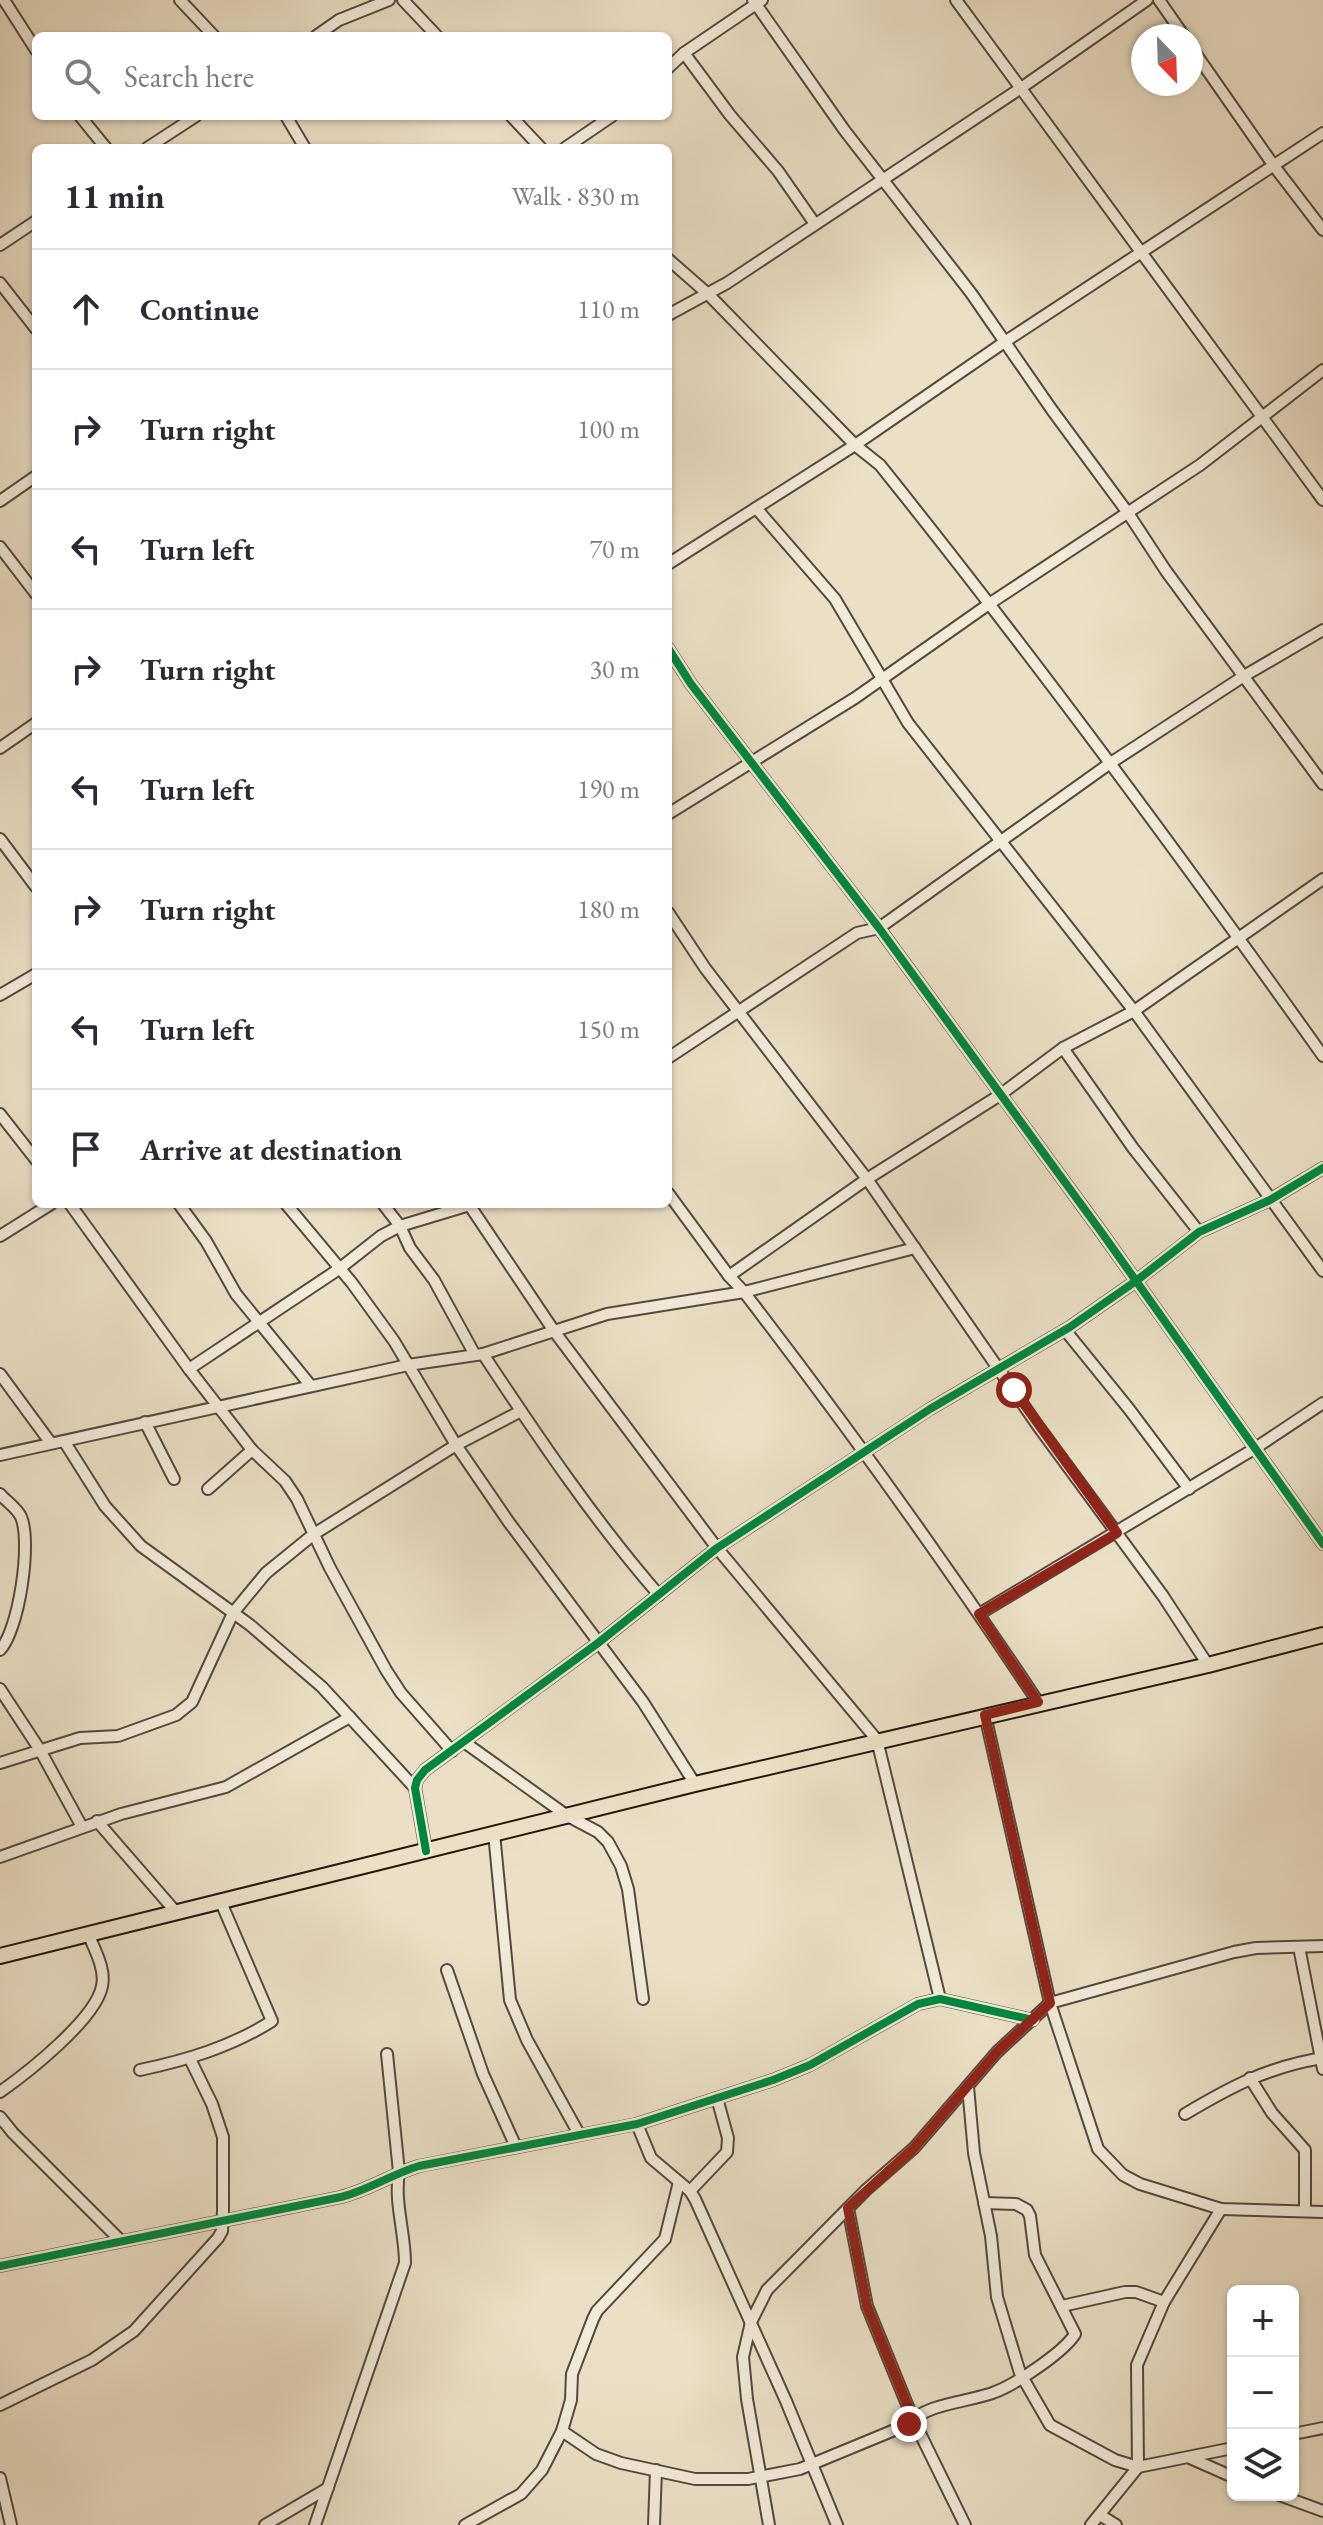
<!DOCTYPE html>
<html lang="en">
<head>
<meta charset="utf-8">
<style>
	:root { --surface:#fff; --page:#f2f2f3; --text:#2b2b33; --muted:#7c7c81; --line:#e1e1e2 }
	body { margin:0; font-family:"EB Garamond",serif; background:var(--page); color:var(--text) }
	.controls { position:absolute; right:24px; bottom:24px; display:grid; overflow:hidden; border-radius:12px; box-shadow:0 2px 6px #0004 }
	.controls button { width:72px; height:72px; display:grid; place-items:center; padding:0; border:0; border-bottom:2px solid var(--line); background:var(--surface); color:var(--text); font:40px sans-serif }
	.compass { position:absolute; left:1131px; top:24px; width:72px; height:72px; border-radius:50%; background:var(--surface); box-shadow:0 2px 6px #0004; rotate:157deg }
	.stop { position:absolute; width:24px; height:24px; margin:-18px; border:6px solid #8f2418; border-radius:50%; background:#fff }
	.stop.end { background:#8f2418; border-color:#fff; box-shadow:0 2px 8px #0008 }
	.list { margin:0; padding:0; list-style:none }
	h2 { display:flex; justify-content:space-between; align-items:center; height:104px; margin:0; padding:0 32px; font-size:34px }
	h2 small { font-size:26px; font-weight:400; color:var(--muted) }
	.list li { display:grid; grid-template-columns:52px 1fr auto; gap:24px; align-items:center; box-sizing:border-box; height:120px; padding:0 32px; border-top:2px solid var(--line) }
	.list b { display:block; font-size:30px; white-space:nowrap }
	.list em { font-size:26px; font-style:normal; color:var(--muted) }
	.icon { flex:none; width:44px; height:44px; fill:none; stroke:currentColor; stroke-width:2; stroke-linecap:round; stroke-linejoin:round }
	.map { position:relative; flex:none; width:1323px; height:2525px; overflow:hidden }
	.search { position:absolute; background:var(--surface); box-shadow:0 2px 6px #0004; left:32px; top:32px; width:640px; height:88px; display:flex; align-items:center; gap:20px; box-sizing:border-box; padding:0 28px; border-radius:12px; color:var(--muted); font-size:30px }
	.panel { position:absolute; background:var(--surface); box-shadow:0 2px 6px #0004; left:32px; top:144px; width:640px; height:1064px; border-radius:12px }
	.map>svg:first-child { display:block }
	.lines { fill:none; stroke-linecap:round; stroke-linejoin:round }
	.minor-casing { stroke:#55493e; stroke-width:14 }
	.major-casing { stroke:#231711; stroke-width:18 }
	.minor { stroke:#f2ebda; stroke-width:10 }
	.major { stroke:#ebe0c6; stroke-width:14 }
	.cycleway-casing { stroke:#f2ebda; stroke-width:13 }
	.cycleway { stroke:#00873e; stroke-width:8 }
	.route { stroke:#8f2418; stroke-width:10 }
</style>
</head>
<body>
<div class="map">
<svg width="1323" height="2525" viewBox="0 0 1323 2525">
	<rect width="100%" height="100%" fill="#ebe0c6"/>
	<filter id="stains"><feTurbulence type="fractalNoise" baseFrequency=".0025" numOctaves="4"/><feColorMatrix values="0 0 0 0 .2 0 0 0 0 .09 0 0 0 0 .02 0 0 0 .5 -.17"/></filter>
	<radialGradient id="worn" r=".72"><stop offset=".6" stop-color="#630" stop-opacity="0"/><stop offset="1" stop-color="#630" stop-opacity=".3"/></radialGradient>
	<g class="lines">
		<defs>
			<g id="minor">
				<polyline points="4,0 36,50"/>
				<polyline points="180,0 214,36"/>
				<polyline points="403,0 437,36"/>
				<polyline points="753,0 845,131 971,293 1052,410 1128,513 1166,571 1323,784"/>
				<polyline points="956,0 1323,500"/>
				<polyline points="1159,0 1184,36"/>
				<polyline points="316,36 339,20 389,0"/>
				<polyline points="1191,47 1274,166 1323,230"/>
				<polyline points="684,53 730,115 778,171 815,224"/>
				<polyline points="668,68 684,53 762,0"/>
				<polyline points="80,116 106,148"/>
				<polyline points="286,116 305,148"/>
				<polyline points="511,116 541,148"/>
				<polyline points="147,148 196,116"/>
				<polyline points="565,148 612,116"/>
				<polyline points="0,245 36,221"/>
				<path d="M668,259l40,35 147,151 25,20c154,192 300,390 443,591"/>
				<polyline points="0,283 36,329"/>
				<polyline points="668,315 727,283 1021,88 1147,0"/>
				<polyline points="0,501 36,476"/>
				<polyline points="756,508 835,599 908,723 1134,1011 1323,1271"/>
				<polyline points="0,547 36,594"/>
				<polyline points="668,564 855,445 1006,341 1323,133"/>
				<polyline points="668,648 691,684 879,928 1102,1233 1323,1544"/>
				<polyline points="0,748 36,723"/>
				<polyline points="668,814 855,698 989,604 1200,465 1323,370"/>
				<polyline points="0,839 36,887"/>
				<polyline points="668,912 705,968 867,1179 1038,1426 1163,1596 1208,1665"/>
				<polyline points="0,995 36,974"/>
				<polyline points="1063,1048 1133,1148 1199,1232"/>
				<polyline points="668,1058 857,933 879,928 1109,764 1244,676 1323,630"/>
				<polyline points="0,1114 36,1160"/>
				<path d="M668,1193l61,83 15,16c103,134 201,270 294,410"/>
				<polyline points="70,1204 189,1369 252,1450 285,1481 297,1499 330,1568 386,1670 401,1693 452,1751"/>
				<polyline points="179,1204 206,1241 236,1294 311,1386"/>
				<polyline points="286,1204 352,1283 394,1341 456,1445 508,1521 643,1702 695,1784"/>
				<polyline points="383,1204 400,1226 410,1248 434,1280 475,1355"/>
				<polyline points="470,1206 554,1331 717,1548 877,1740 940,1999"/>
				<polyline points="0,1236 51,1204"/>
				<polyline points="729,1276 867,1179 1000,1095 1063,1048 1134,1011 1323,879"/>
				<polyline points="1065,1330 1129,1409 1189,1489"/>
				<path d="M483,1354c55,83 110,165 176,241"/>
				<polyline points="189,1369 339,1269 381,1236 400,1226 473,1204"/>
				<polyline points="0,1374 50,1442"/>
				<polyline points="145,1422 174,1479"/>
				<polyline points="64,1441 105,1506 141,1546 250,1625 322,1687 415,1788"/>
				<polyline points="0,1455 408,1365 483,1354 607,1314 744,1292 915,1248"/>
				<polyline points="208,1489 252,1450"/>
				<path d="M0,1494c6,7 18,15 21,23 11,25 -2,113 -21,133"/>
				<polyline points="979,1614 1254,1449 1323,1403"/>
				<polyline points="0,1689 40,1750 82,1827"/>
				<polyline points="985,1715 1050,2003 1098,2149 1123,2175 1140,2184 1221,2209 1323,2212"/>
				<polyline points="464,1742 566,1815 598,1832 608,1842 621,1866 628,1889 643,1999"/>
				<polyline points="0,1763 80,1738 118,1736 176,1715 192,1702 233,1613 266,1573 314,1534 456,1445 521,1411"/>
				<polyline points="97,1821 175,1911"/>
				<polyline points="494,1833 510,2000 527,2040 579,2134"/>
				<polyline points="426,1851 415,1788 417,1780 425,1770 598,1643 717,1548 930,1409 1070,1327 1136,1281 1199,1232 1270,1200 1323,1168"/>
				<polyline points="0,1857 121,1814 226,1787 350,1717"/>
				<polyline points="1299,1947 1323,2069"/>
				<polyline points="447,1970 483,2074 516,2147"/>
				<path d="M140,2070c47,-10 91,-23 132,-49l-52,-121"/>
				<polyline points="1250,2078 1272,2113 1305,2150 1305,2211"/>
				<polyline points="968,2087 974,2153 991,2236 997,2297 1020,2373 1050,2425 1115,2460 1138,2467 1233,2448"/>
				<path d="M0,2092c27,-19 96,-73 102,-106 4,-17 -8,-37 -14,-53"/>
				<path d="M1185,2114c47,-28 83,-47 138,-56"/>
				<polyline points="0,2117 13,2133 121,2241"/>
				<polyline points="637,2124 651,2158 690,2191 695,2199 786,2401 837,2525"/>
				<polyline points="690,2191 727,2152 728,2138 717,2098"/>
				<polyline points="848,2208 867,2306 913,2419 965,2525"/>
				<path d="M0,2266l341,-69c28,-7 51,-23 78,-31l218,-42 136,-44 37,-15 108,-61 22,-5 93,21"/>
				<polyline points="1062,2306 1125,2292 1136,2292 1164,2302"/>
				<polyline points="0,2405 92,2360 134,2331 218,2238 222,2231 223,2210 223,2137 212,2104 190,2059"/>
				<path d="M562,2431l34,23 25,9 74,16h53l52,-10 109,-45c16,-21 62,-22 86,-32 21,-8 69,-40 80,-58l-40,-79 -5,-39 -3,-6 -11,-6 -32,-1"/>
				<polyline points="1293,2434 1323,2428"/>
				<polyline points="1190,2458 1233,2477"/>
				<polyline points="0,2478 11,2525"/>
				<polyline points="1279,2495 1323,2511"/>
				<polyline points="1100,2515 1116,2525"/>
				<polyline points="265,2525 328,2488"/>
				<path d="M315,2525l90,-262c0,-31 -11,-60 -6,-91l-12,-118"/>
				<polyline points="465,2525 521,2494 542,2470 562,2431 571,2400 572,2374 593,2319 597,2311 665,2239 679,2182"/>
				<polyline points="654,2525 656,2470"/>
				<polyline points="769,2525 747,2399 743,2357 751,2322 767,2290 866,2190 914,2148 997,2052 1050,2003 1234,1952 1256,1948 1323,1946"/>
				<polyline points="1091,2525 1138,2467 1137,2365 1164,2302 1221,2209"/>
			</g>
			<polyline id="major" points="0,1956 695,1784 1208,1665 1323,1635"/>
		</defs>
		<use href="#minor" class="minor-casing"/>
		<use href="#major" class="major-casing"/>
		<use href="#minor" class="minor"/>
		<use href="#major" class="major"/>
		<defs>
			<g id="cycleway">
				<polyline points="668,648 691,684 879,928 1102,1233 1323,1544"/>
				<polyline points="426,1851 415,1788 417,1780 425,1770 598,1643 717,1548 930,1409 1070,1327 1136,1281 1199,1232 1270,1200 1323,1168"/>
				<path d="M0,2266l341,-69c28,-7 51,-23 78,-31l218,-42 136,-44 37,-15 108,-61 22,-5 93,21"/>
			</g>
		</defs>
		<use href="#cycleway" class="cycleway-casing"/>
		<use href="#cycleway" class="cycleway"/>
	</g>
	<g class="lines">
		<polyline class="route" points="909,2424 913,2419 867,2306 848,2208 914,2148 997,2052 1050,2003 985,1715 1038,1702 979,1614 1117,1533 1014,1390"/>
	</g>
	<rect width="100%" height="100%" filter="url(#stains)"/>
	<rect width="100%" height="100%" fill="url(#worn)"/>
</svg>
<div class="controls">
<button>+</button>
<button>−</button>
<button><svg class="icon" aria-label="layers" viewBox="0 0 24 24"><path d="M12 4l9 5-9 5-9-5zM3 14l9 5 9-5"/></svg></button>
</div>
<svg class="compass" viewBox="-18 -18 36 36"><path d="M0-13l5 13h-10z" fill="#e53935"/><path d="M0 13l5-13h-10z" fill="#7c7c81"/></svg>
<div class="stop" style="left:1014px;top:1390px"></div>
<div class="stop end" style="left:909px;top:2424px"></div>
<div class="search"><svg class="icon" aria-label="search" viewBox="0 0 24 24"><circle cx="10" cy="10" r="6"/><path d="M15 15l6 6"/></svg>Search here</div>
<section class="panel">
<h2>11 min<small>Walk · 830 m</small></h2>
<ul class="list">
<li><svg class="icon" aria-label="ahead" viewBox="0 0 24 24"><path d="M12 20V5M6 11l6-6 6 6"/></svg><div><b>Continue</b></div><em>110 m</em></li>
<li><svg class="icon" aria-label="right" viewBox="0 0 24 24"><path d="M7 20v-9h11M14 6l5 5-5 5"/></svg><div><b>Turn right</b></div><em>100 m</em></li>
<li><svg class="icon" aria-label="left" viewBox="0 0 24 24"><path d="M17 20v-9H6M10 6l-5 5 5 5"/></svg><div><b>Turn left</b></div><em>70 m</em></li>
<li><svg class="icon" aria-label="right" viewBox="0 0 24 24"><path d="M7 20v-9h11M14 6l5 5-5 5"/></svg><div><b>Turn right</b></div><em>30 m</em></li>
<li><svg class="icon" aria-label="left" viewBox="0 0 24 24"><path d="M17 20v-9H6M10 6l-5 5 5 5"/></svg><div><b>Turn left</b></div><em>190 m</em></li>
<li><svg class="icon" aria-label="right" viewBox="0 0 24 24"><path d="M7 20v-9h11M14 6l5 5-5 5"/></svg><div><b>Turn right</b></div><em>180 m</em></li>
<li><svg class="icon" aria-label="left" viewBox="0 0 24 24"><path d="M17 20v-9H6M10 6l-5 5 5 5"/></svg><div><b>Turn left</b></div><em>150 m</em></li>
<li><svg class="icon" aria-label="arrive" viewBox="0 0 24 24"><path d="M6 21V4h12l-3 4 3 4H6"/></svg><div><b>Arrive at destination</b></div></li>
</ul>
</section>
</div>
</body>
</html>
